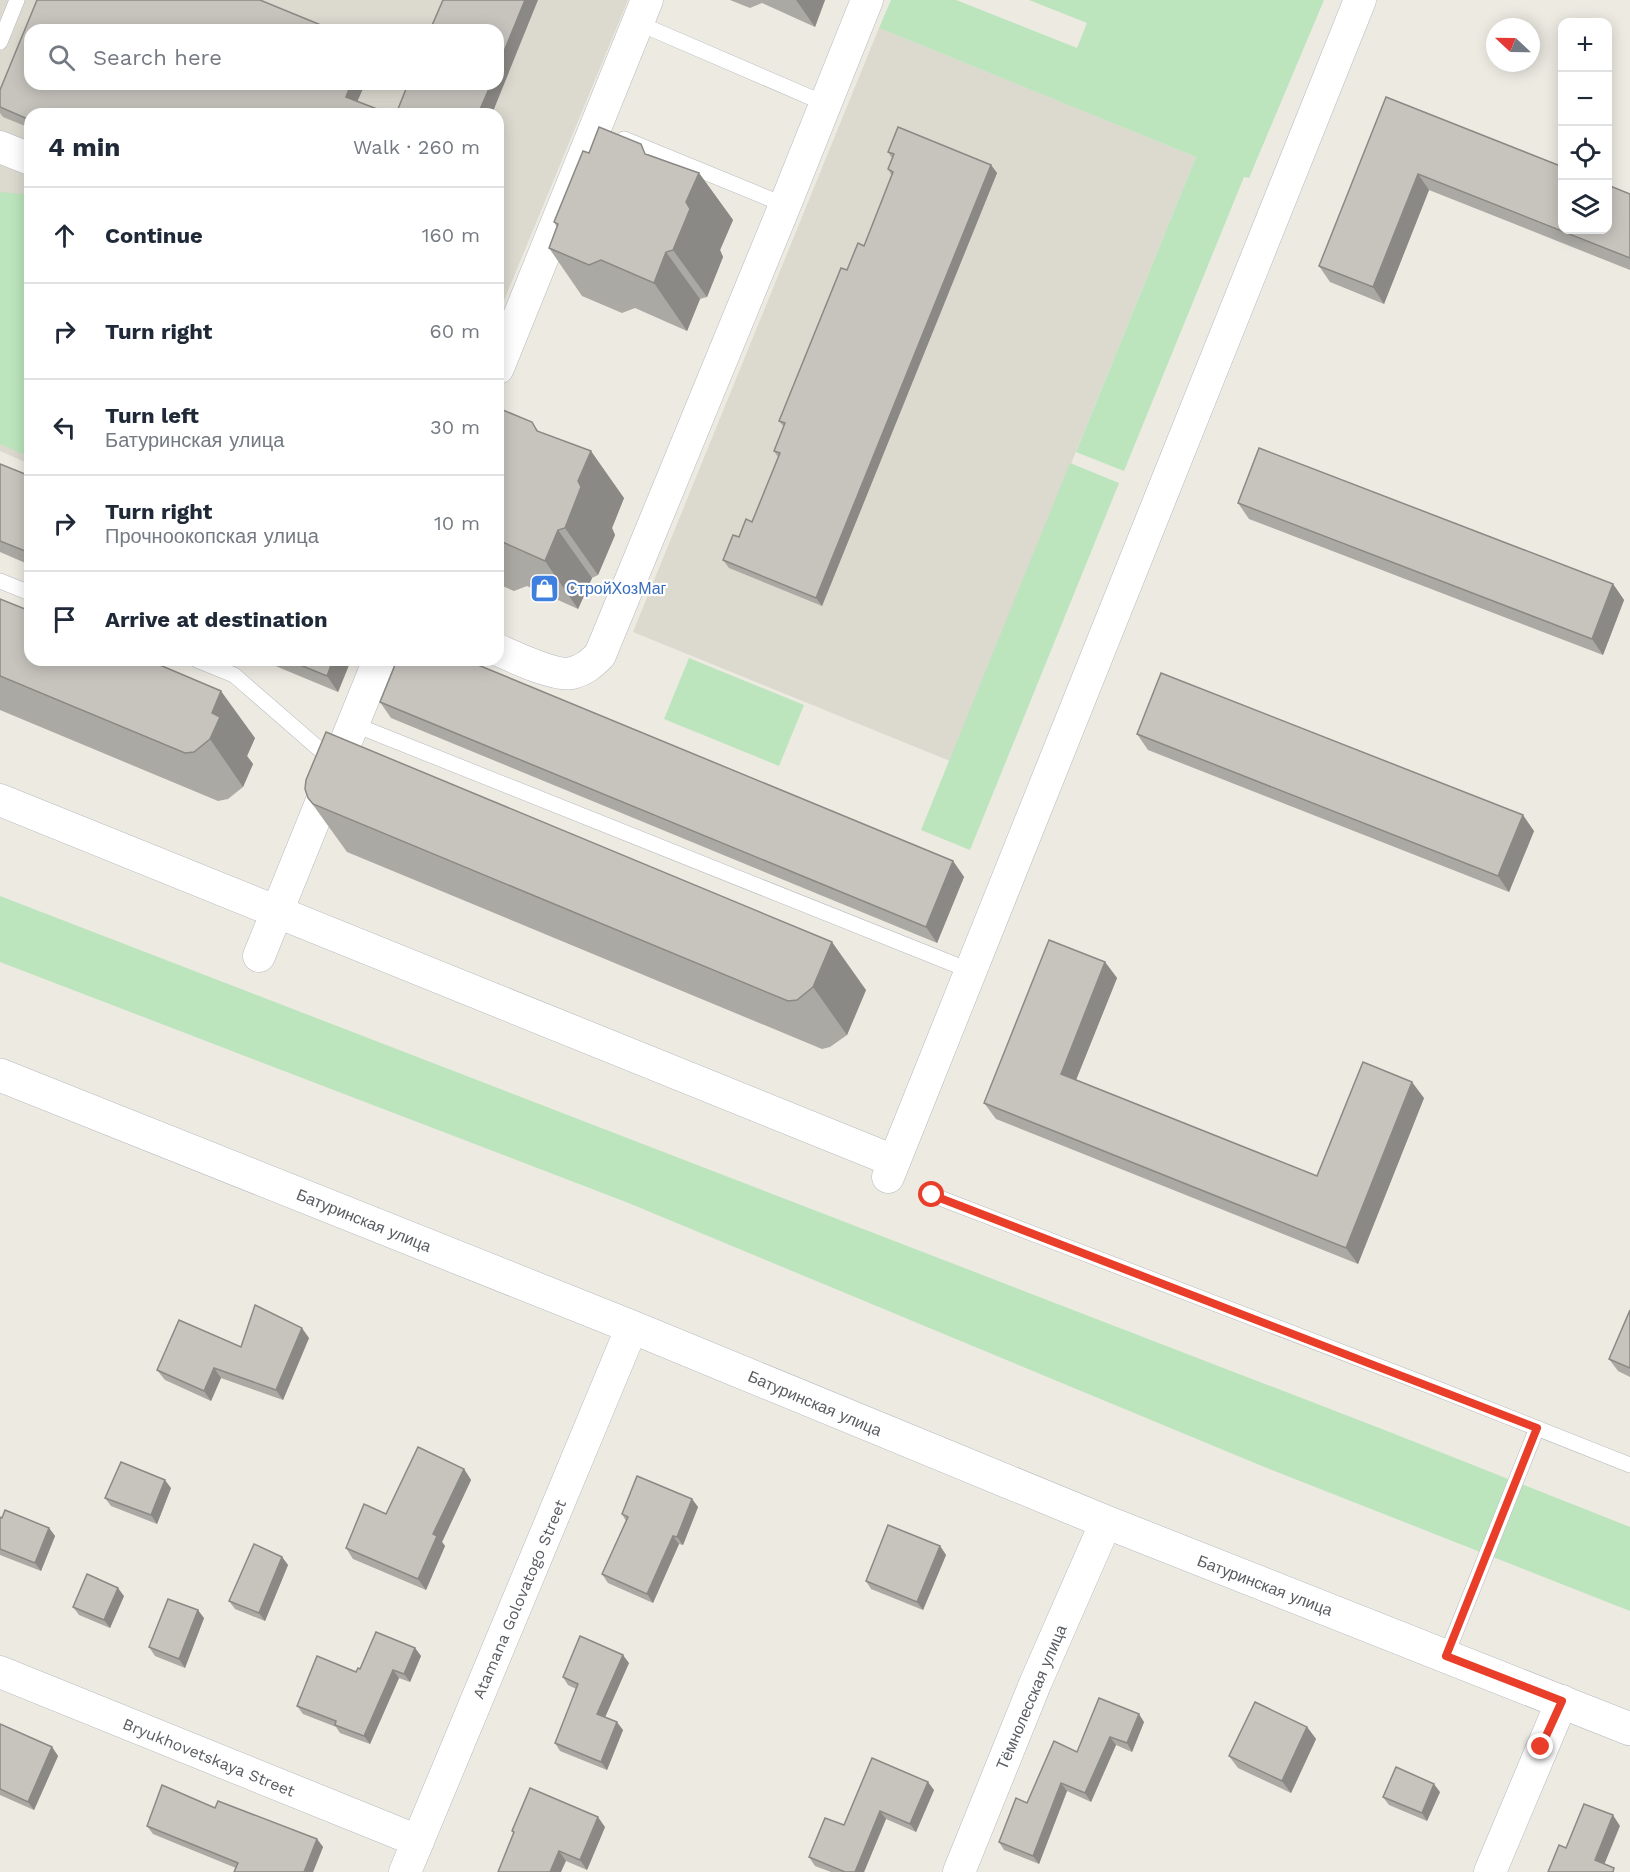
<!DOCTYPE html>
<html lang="en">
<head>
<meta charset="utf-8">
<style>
	:root { --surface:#fff; --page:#f6f6f7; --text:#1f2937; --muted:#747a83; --line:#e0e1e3 }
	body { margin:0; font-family:"Work Sans",sans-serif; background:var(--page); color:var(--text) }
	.controls { position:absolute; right:18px; top:18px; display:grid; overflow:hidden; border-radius:12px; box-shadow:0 3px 15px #0003 }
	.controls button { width:54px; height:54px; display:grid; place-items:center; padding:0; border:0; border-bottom:2px solid var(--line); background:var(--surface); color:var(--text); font:30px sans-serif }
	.compass { position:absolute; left:1486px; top:18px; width:54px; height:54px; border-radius:50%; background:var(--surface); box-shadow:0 3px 15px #0003; rotate:292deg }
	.stop { position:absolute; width:18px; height:18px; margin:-14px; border:4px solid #e93e2a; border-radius:50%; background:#fff }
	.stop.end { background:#e93e2a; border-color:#fff; box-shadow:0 2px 6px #0008 }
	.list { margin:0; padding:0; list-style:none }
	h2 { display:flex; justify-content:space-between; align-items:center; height:78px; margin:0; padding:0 24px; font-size:26px }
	h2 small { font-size:20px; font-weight:400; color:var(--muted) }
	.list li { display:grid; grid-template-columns:39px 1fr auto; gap:18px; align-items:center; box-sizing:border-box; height:96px; padding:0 24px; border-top:2px solid var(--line) }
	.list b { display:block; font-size:22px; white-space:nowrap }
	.list p { margin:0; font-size:20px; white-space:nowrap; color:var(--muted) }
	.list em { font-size:20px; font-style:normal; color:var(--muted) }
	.icon { flex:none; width:33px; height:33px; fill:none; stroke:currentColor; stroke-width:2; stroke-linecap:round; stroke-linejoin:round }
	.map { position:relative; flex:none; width:1630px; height:1872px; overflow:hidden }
	.search { position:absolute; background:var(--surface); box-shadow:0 3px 15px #0003; left:24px; top:24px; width:480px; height:66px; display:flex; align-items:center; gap:15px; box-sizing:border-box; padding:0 21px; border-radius:18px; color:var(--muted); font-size:22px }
	.panel { position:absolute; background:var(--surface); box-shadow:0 3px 15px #0003; left:24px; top:108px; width:480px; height:558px; border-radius:18px }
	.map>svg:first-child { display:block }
	.education { fill:#dcd9cf; fill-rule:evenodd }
	.green { fill:#bce5bd }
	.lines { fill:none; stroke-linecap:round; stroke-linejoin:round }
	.lane-casing { stroke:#b6b9be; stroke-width:16 }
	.street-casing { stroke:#b6b9be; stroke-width:33 }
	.secondary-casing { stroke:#b6bac0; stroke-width:34 }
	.lane { stroke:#fff; stroke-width:15 }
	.street { stroke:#fff; stroke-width:32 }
	.secondary { stroke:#fff; stroke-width:33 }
	.wall { fill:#aba9a3 }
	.shaded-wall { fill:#8b8985 }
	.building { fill:#c7c4be; stroke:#8b8985; stroke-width:1.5 }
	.route { stroke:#e93e2a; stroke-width:8 }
	.labels { text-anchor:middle; stroke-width:4.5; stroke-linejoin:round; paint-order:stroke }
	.shop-label { font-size:16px; fill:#366cbe; stroke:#fff; text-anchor:start }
	.street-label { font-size:16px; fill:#595d62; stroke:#fff }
</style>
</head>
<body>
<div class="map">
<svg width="1630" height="1872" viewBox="0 0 1630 1872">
	<rect width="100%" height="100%" fill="#eceae1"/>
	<g class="education">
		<path d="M0,0h628l-130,315v-201h-468v350l-30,-13zM30,30h468v54h-468z"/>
		<polygon points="879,28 1196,157 950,761 633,632"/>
	</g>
	<g class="green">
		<polygon points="891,0 956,0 1077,48 1087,23 1029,0 1324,0 1249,178 1244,177 1124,471 1076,452 1196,157 879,28"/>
		<polygon points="0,192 21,194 30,197 30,457 0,444"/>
		<polygon points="1070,463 1119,483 970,850 921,830"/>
		<polygon points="689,658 804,705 779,766 664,719"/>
		<polygon points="0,896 1387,1431 1630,1527 1630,1611 1262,1466 626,1202 0,962"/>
	</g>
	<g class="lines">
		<defs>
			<g id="lane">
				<polyline points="638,23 826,104"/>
				<polyline points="0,42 17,0"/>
				<polyline points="624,139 785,205"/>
				<polyline points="0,581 30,593"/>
				<polyline points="197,660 234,675 334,762"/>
				<polyline points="353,724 971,971"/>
				<polyline points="932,1195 1438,1389 1630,1465"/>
				<polyline points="1446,1656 1537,1428"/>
			</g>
			<g id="street">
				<polyline points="0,147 30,159"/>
				<polyline points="498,368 647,0"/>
				<path d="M498,650c16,7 58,27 74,23 12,-3 19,-9 28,-18l185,-450 82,-205"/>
				<polyline points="0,800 894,1161"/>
				<polyline points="259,956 379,660"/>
				<polyline points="888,1177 1360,0"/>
				<polyline points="0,1672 418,1841"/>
				<polyline points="405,1872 632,1327"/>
				<polyline points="959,1872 1035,1684 1106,1522"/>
				<polyline points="1490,1872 1562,1701"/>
			</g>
			<polyline id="secondary" points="0,1075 632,1327 1106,1522 1630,1729"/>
		</defs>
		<use href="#lane" class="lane-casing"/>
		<use href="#street" class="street-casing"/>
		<use href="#secondary" class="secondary-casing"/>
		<use href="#lane" class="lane"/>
		<use href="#street" class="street"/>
		<use href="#secondary" class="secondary"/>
	</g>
	<g class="wall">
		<polygon points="730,0 825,0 815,27 762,3 750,8"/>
		<polygon points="30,84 365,84 357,101 30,114 30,128 3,117 0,113 0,90"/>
		<polygon points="1386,97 1630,194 1630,270 1429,190 1384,304 1330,282 1319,266"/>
		<polygon points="888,152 991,165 997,173 822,606 729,568 723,560 739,537 752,522 778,457 774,451 784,427 779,421 847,270 864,246 892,176 888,169 892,158"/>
		<polygon points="589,153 648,154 699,173 733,220 720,250 723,257 707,297 700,299 687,331 635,308 622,313 582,296 549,248 557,227 554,222"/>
		<polygon points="498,408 532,422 539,432 624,498 612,528 615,535 598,575 592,578 578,609 527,586 514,591 498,584"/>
		<polygon points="0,464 30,476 30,565 0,552"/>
		<polygon points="1238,503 1613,584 1624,600 1603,655 1249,519"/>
		<polygon points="0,599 255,738 247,756 253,764 243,787 228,799 218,801 0,710"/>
		<polygon points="261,660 351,660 338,692"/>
		<polygon points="380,702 953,861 964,877 937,943 391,718"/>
		<polygon points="1137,734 1534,831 1509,892 1148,750"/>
		<polygon points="308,798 866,990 847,1035 830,1047 822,1049 347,852"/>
		<polygon points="1105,962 1117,978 1076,1080 1317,1176 1424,1098 1358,1264 996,1119 984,1103"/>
		<polygon points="1630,1310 1630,1377 1618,1371 1609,1359"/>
		<polygon points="309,1338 283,1400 221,1378 211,1401 165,1380 157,1370 241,1347"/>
		<polygon points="464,1469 471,1480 442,1542 445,1546 426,1590 353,1559 346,1548 386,1514"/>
		<polygon points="171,1488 157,1524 111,1506 105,1498"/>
		<polygon points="692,1499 698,1507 683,1545 679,1544 653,1603 608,1583 602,1574 626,1521 622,1514"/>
		<polygon points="0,1517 49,1528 55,1536 41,1571 0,1555"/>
		<polygon points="940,1546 946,1555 923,1610 871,1589 866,1581"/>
		<polygon points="282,1557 288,1565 265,1621 235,1609 229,1601"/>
		<polygon points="124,1596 110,1628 79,1615 73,1607"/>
		<polygon points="204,1618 185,1668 155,1656 149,1647"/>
		<polygon points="415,1648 421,1656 410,1682 399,1678 370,1744 340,1733 336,1727 303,1714 297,1706 360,1669"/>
		<polygon points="629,1663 605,1717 623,1730 607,1770 560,1751 555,1743 576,1689 568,1685 563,1677"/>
		<polygon points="1144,1722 1132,1752 1116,1745 1091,1802 1067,1791 1039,1864 1004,1850 999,1842 1027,1803 1077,1752"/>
		<polygon points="0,1724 52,1747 58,1756 34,1810 0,1795"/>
		<polygon points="1307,1727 1316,1739 1291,1793 1238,1768 1229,1756"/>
		<polygon points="934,1790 916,1832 886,1819 864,1872 831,1872 815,1866 809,1857 844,1825"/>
		<polygon points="1440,1792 1427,1821 1389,1805 1383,1797"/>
		<polygon points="215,1808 317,1839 323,1847 313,1872 234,1872 236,1868 153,1834 147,1826"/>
		<polygon points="605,1827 587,1870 566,1861 513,1833 512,1831"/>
	</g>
	<g class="shaded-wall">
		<polygon points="525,0 538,0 492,114 478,114 491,84 498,84 498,66"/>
		<polygon points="796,0 825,0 815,27"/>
		<polygon points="351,84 365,84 354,109 346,97"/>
		<polygon points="991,165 997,173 822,606 816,598"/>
		<polygon points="699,173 733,220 720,250 723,257 707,297 673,250 686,202"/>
		<polygon points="1418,174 1429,190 1384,304 1373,287"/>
		<polygon points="666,252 700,299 687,331 654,283"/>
		<polygon points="591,451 624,498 612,528 615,535 598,575 565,528 578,481"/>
		<polygon points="558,530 592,578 578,609 545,561"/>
		<polygon points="1613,584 1624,600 1603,655 1592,639"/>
		<polygon points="333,660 351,660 338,692 327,676"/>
		<polygon points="221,691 255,738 247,756 253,764 243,787 210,739 212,713"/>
		<polygon points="1523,815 1534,831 1509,892 1498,876"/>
		<polygon points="953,861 964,877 937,943 926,927"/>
		<polygon points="832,942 866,990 847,1035 813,987"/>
		<polygon points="1105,962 1117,978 1072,1090 1061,1074"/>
		<polygon points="1412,1082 1424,1098 1358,1264 1346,1248"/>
		<polygon points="302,1328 309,1338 283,1400 276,1390"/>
		<polygon points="214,1368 221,1378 211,1401 204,1391"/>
		<polygon points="464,1469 471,1480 442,1542 445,1546 426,1590 418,1579 433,1534"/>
		<polygon points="165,1480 171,1488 157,1524 151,1515"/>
		<polygon points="692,1499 698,1507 683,1545 677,1537"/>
		<polygon points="49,1528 55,1536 41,1571 35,1563"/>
		<polygon points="673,1536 679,1544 653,1603 647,1594"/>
		<polygon points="940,1546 946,1555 923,1610 917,1602"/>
		<polygon points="282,1557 288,1565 265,1621 259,1613"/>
		<polygon points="118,1588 124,1596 110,1628 104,1620"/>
		<polygon points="198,1610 204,1618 185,1668 179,1659"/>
		<polygon points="415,1648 421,1656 410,1682 404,1674"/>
		<polygon points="623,1655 629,1663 603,1722 597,1714"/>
		<polygon points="393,1670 399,1678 370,1744 364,1736"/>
		<polygon points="1139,1714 1144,1722 1132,1752 1127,1743"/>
		<polygon points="617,1722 623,1730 607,1770 601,1762"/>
		<polygon points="1307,1727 1316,1739 1291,1793 1282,1781"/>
		<polygon points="1110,1737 1116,1745 1091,1802 1085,1793"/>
		<polygon points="52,1747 58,1756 34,1810 28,1802"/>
		<polygon points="928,1782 934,1790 916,1832 910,1824"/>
		<polygon points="1061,1783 1067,1791 1039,1864 1033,1856"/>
		<polygon points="1434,1784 1440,1792 1427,1821 1422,1813"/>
		<polygon points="880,1811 886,1819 864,1872 855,1872"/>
		<polygon points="1613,1815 1620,1826 1602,1870 1595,1860"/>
		<polygon points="598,1817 605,1827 587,1870 580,1860"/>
		<polygon points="317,1839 323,1847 313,1872 304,1872"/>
		<polygon points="559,1851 566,1861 561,1872 550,1872"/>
	</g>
	<g class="building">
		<polygon points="37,0 260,0 333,30 30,30 30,84 351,84 346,97 390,114 30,114 30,120 0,107 0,90"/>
		<polygon points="443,0 525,0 498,66 498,30 430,30"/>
		<polygon points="408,84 491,84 478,114 396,114"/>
		<polygon points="1386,97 1563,167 1563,230 1608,230 1608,185 1630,194 1630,258 1418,174 1373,287 1319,266"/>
		<polygon points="599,127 641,144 645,154 699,173 686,202 690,209 673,250 666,252 654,283 601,260 589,265 549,248 558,224 554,222 583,151 589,153"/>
		<polygon points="898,127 991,165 816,598 723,560 733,535 739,537 746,519 752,522 780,453 774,451 785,423 779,421 841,268 847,270 858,243 864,246 893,172 888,169 894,154 888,152"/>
		<polygon points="498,408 532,422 537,431 591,451 578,481 581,487 565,528 558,530 545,561 498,540"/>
		<polygon points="1259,448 1613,584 1592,639 1238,503"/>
		<polygon points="0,464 30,476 30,553 0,541"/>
		<polygon points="0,599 30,611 30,660 148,660 221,691 212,713 220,717 210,739 194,752 185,753 0,676"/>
		<polygon points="288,660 333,660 327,676"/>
		<polygon points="397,660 466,660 953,861 926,927 380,702"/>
		<polygon points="1161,673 1523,815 1498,876 1137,734"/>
		<polygon points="326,732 832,942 813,987 797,1000 788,1001 313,804 308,798 305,789 306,780"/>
		<polygon points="1049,940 1105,962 1061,1074 1317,1176 1363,1062 1412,1082 1346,1248 984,1103"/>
		<polygon points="255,1305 302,1328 276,1390 214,1368 204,1391 157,1370 179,1320 241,1347"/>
		<polygon points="1630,1310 1630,1368 1609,1359"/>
		<polygon points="418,1447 464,1469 433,1534 437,1536 418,1579 346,1548 364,1504 386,1514"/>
		<polygon points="121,1462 165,1480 151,1515 105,1498"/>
		<polygon points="637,1476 692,1499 677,1537 673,1536 647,1594 602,1574 628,1517 622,1514"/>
		<polygon points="5,1510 49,1528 35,1563 0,1549 0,1517 2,1518"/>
		<polygon points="888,1525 940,1546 917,1602 866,1581"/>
		<polygon points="254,1544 282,1557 259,1613 229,1601"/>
		<polygon points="87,1574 118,1588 104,1620 73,1607"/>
		<polygon points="168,1599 198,1610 179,1659 149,1647"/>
		<polygon points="376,1632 415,1648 404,1674 393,1670 364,1736 335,1725 336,1721 297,1706 317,1656 356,1672 358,1668 360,1669"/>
		<polygon points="580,1636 623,1655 597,1714 617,1722 601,1762 555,1743 578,1684 563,1677"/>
		<polygon points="1099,1698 1139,1714 1127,1743 1110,1737 1085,1793 1061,1783 1033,1856 999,1842 1016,1798 1027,1803 1054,1741 1077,1752"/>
		<polygon points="1255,1702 1307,1727 1282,1781 1229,1756"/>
		<polygon points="0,1724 52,1747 28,1802 0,1789"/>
		<polygon points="872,1758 928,1782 910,1824 880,1811 855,1872 845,1872 809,1857 825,1818 844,1825"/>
		<polygon points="1396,1767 1434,1784 1422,1813 1383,1797"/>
		<polygon points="162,1785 215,1808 218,1801 317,1839 304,1872 234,1872 238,1863 147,1826"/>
		<polygon points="530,1788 598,1817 580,1860 559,1851 550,1872 498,1872 514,1832 512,1831"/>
		<polygon points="1584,1804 1613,1815 1595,1860 1614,1868 1613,1872 1548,1872 1559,1845 1566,1848"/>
	</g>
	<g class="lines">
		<polyline class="route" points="932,1195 1537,1428 1446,1656 1562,1701 1541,1747"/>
	</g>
	<defs>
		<symbol id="shop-square" viewBox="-11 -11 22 22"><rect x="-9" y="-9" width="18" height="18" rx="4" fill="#3f7fe0" stroke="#fff"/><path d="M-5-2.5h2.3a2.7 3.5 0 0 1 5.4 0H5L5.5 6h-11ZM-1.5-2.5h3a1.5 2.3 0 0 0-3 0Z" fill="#fff"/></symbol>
	</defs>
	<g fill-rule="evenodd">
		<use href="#shop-square" x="528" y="572" width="33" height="33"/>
	</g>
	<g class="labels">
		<g class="shop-label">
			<text x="566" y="594">СтройХозМаг</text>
		</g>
		<g class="street-label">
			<text transform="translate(364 1220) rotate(22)" y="6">Батуринская улица</text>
			<text transform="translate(815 1403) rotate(23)" y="6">Батуринская улица</text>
			<text transform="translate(1265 1585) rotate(21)" y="6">Батуринская улица</text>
			<text transform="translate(519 1599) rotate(-67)" y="6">Atamana Golovatogo Street</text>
			<text transform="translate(1031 1697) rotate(-67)" y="6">Тёмнолесская улица</text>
			<text transform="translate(209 1757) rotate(22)" y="6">Bryukhovetskaya Street</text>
		</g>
	</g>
</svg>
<div class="controls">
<button>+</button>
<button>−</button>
<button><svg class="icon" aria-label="locate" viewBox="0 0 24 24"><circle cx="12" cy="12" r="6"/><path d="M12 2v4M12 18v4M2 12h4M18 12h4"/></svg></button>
<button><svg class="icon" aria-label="layers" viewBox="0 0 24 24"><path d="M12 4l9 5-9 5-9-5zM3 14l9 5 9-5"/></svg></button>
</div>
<svg class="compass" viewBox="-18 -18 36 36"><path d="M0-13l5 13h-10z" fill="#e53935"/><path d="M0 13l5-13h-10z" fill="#747a83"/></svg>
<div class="stop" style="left:932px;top:1195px"></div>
<div class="stop end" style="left:1541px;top:1747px"></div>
<div class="search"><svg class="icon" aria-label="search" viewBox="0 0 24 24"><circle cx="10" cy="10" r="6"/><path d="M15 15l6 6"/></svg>Search here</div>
<section class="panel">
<h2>4 min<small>Walk · 260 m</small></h2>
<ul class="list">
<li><svg class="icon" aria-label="ahead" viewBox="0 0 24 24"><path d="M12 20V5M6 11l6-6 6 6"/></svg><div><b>Continue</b></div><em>160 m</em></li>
<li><svg class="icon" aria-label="right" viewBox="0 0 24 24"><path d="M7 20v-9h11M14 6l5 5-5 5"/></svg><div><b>Turn right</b></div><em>60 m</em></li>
<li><svg class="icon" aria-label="left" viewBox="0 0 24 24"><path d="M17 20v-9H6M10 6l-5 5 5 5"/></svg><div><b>Turn left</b><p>Батуринская улица</p></div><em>30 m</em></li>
<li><svg class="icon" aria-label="right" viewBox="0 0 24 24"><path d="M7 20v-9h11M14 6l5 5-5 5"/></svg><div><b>Turn right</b><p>Прочноокопская улица</p></div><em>10 m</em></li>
<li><svg class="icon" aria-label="arrive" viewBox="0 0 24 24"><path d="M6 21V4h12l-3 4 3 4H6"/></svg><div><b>Arrive at destination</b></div></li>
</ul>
</section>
</div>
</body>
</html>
